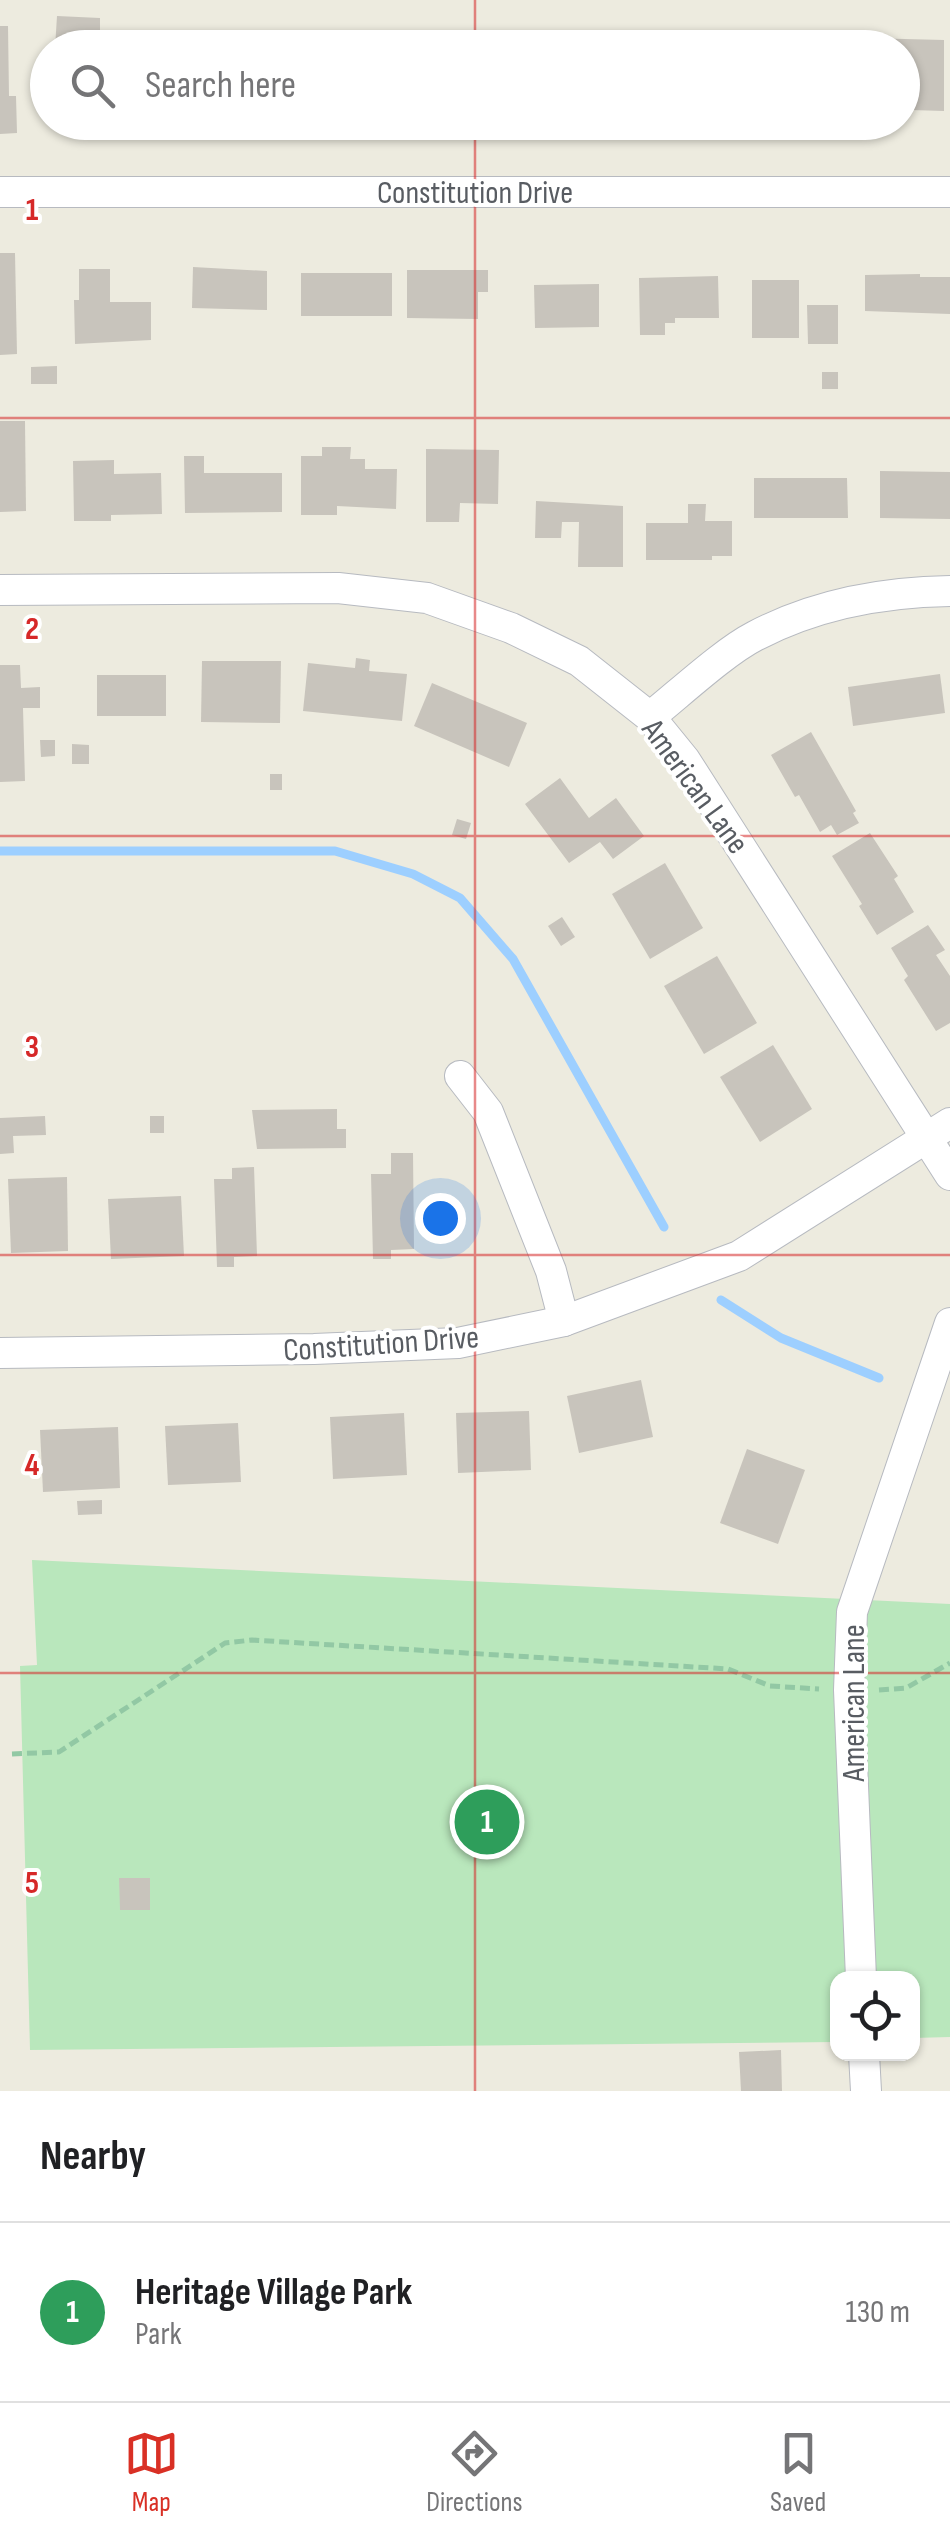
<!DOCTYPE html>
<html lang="en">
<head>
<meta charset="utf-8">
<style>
	:root { --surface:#fff; --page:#f6f6f6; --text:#202124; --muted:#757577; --line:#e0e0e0; --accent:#d93025 }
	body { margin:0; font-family:"Sofia Sans Condensed",sans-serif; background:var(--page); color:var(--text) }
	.controls { position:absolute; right:30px; bottom:30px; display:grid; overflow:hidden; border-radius:20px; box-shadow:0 2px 8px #0004 }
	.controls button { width:90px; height:90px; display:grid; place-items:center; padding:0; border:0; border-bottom:2px solid var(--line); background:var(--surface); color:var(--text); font:50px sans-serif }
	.you { position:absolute; left:440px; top:1218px; width:35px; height:35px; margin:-25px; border:8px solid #fff; border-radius:50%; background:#1a73e8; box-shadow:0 0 0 15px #1a73e833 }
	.badge { display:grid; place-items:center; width:65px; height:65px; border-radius:50%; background:var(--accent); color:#fff; font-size:32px; font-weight:700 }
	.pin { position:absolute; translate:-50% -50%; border:5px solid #fff; box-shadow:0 2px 10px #0006 }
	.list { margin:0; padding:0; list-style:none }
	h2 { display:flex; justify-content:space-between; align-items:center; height:130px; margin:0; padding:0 40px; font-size:42px }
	h2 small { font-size:32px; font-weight:400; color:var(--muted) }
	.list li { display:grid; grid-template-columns:65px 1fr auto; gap:30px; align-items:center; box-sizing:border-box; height:180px; padding:0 40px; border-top:2px solid var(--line) }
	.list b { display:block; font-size:38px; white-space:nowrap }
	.list p { margin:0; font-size:32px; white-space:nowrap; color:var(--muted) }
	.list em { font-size:32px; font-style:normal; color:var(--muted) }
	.icon { flex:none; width:55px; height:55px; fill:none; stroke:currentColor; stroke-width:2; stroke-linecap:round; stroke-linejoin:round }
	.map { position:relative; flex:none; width:950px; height:2091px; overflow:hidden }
	.search { position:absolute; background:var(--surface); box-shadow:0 2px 8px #0004; left:30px; right:30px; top:30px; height:110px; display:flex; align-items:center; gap:25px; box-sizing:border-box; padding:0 35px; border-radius:55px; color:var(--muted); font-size:38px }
	.sheet { height:310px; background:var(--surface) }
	nav { display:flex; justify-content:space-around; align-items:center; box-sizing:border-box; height:140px; border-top:2px solid var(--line); background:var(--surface); font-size:28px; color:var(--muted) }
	nav a { display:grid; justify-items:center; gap:5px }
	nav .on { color:var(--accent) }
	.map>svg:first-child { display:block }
	.green { fill:#b9e7bc }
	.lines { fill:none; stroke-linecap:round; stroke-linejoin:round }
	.stream { stroke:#9dcfff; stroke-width:9 }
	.building { fill:#c8c4bc }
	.minor-casing { stroke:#b7bac0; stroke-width:32 }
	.path { stroke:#92c8a4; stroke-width:5; stroke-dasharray:10 5; stroke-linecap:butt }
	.minor { stroke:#fff; stroke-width:30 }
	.grid { fill:none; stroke:#d62828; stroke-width:2.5; stroke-opacity:0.55 }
	.labels { text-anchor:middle; stroke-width:8; stroke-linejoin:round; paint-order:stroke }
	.street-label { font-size:32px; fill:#585c62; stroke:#fff }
	.grid-label { font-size:32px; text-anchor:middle; font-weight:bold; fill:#d62828; stroke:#fff; stroke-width:8; stroke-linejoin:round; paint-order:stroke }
</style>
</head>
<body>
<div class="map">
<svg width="950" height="2091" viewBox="0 0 950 2091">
	<rect width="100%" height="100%" fill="#edebdf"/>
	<polygon class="green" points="32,1560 950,1604 950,2037 913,2038 912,1978 838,1978 837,2042 30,2050 20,1666 37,1665"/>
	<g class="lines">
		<g class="stream">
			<polyline points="0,851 335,851 413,874 460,898 513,959 664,1227"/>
			<polyline points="721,1300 781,1338 879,1378"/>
		</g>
	</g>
	<g class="building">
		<polygon points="57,16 100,18 100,40 146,42 146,48 55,48"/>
		<polygon points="0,26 8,26 9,96 16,96 17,133 0,134"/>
		<polygon points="341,30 341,48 307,48 306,31"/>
		<polygon points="865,38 944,40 944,111 911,110 911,79 902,79 902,48 865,48"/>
		<polygon points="0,253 15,253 17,354 0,355"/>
		<polygon points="193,267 267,271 267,310 192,308"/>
		<polygon points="79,269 110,269 110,302 151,302 151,340 75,344 74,300 79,300"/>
		<polygon points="407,270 488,270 488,292 478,292 478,319 407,318"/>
		<rect x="301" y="273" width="91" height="43"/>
		<polygon points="920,274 920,277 950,277 950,314 865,311 865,275"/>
		<polygon points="718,276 719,318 675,318 675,323 665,323 665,335 640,335 639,278"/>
		<rect x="752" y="280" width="47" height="58"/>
		<polygon points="599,284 599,327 535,328 534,285"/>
		<polygon points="807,305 838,305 838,344 808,344"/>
		<polygon points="57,366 57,384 31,384 31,367"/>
		<rect x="822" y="372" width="16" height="17"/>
		<polygon points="0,421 25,421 26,511 0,512"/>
		<polygon points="322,447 351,447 350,459 365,459 365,469 397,469 396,509 337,506 337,515 301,515 301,456 322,456"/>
		<polygon points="426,449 499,450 498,504 460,503 459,522 426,522"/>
		<polygon points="184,456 204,456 204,473 282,473 282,512 185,513"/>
		<polygon points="114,460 114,474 161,473 162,514 111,515 111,521 74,521 73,461"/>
		<polygon points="880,471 950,472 950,519 880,518"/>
		<polygon points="754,478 847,478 848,518 754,518"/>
		<polygon points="536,501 623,506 623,567 578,567 579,522 562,522 561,538 535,538"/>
		<polygon points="688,504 706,504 705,521 732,521 732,556 712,556 712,560 646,560 646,523 688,523"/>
		<polygon points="356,658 370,660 369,671 407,674 402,721 303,711 308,663 355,668"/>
		<polygon points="202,661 281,661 280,723 201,722"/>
		<polygon points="0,665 20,665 21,688 40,687 40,708 23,708 25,781 0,782"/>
		<polygon points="940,674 945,713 853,726 848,687"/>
		<rect x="97" y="675" width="69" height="41"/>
		<polygon points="432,683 527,723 509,767 414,726"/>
		<polygon points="811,732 856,811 853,813 859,823 837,835 831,825 820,832 799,795 795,797 771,755"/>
		<polygon points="40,740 55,740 55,756 41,757"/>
		<polygon points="72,744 89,745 89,764 72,764"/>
		<rect x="270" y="774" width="12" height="16"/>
		<polygon points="560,778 589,818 616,798 644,836 613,859 600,842 569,863 525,804"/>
		<polygon points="457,819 471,823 466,839 452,835"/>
		<polygon points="870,833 898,876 894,879 914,912 877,935 859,906 862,904 832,856"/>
		<polygon points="665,863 703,928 650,959 612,894"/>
		<polygon points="562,917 575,937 561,946 548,926"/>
		<polygon points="928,925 945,950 936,955 950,976 950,1023 936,1031 904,980 908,976 891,948"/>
		<polygon points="717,956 757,1023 704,1054 664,986"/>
		<polygon points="773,1045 812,1109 760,1142 720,1077"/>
		<polygon points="337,1109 337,1129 346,1129 346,1148 257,1149 252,1110"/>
		<polygon points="45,1116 46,1135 13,1136 14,1153 0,1154 0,1118"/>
		<rect x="150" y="1116" width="14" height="17"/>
		<polygon points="391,1153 413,1153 414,1249 391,1250 391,1259 373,1259 371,1174 391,1174"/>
		<polygon points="254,1167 257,1256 234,1257 234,1267 217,1267 214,1179 232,1179 232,1168"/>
		<polygon points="67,1177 68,1251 11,1253 8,1179"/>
		<polygon points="181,1196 184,1256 111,1259 108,1199"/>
		<polygon points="641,1380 653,1437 579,1453 567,1396"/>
		<polygon points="529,1411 531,1470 458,1473 456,1413"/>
		<polygon points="404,1413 407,1475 333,1479 330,1417"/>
		<polygon points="238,1423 241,1482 168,1485 165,1426"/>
		<polygon points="118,1427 120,1488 43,1492 40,1430"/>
		<polygon points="747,1449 805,1470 778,1544 720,1523"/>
		<polygon points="102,1500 102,1514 78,1515 77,1501"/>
		<polygon points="119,1878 150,1878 150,1910 120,1910"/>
		<polygon points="781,2050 782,2091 741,2091 739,2052"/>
	</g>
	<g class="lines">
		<defs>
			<g id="minor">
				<polyline points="0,192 950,192"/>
				<polyline points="0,590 338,588 427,598 511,628 579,661 650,717 685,760 950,1175"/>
				<path d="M650,717c30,-24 74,-65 105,-81 61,-32 127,-44 195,-45"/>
				<polyline points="460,1076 488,1112 551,1271 564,1321"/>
				<polyline points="0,1353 314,1349 458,1343 564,1321 739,1256 950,1123"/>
				<polyline points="861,1978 849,1690 852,1612 950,1323"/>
				<polyline points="864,2054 866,2091"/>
			</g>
		</defs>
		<use href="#minor" class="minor-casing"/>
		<g class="path">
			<polyline points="879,1690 906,1688 950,1663"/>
			<polyline points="12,1754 59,1752 225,1643 252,1640 728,1669 770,1686 819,1689"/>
		</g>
		<use href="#minor" class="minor"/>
	</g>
	<path class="grid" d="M475,0v48M475,122v1969M0,418h950M0,836h950M0,1255h950M0,1673h950"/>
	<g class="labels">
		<g class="street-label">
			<text x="475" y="203">Constitution Drive</text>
			<text transform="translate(696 786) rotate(54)" y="11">American Lane</text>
			<text transform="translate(381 1343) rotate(-4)" y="11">Constitution Drive</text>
			<text transform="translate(853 1703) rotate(-90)" y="11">American Lane</text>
		</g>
	</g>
	<g class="grid-label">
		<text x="32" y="220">1</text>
		<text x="32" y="639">2</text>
		<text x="32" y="1057">3</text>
		<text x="32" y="1475">4</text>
		<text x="32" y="1893">5</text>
	</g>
</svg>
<div class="controls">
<button><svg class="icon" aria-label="locate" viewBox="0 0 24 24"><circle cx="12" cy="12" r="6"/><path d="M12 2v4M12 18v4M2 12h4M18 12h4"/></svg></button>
</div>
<div class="you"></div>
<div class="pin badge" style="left:487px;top:1822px;background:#2e9e5b">1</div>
<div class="search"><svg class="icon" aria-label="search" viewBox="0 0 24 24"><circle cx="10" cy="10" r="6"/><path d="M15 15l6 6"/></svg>Search here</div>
</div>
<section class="sheet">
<h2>Nearby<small></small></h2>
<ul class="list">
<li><span class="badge" style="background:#2e9e5b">1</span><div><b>Heritage Village Park</b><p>Park</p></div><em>130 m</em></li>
</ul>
</section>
<nav>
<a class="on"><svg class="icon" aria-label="map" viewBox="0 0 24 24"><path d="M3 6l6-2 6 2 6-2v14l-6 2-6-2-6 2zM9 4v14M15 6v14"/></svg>Map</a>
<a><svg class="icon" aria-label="directions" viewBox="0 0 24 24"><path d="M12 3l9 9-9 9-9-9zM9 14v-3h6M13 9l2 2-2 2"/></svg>Directions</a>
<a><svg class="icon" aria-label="saved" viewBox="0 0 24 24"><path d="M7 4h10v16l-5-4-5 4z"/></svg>Saved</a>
</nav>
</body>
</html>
